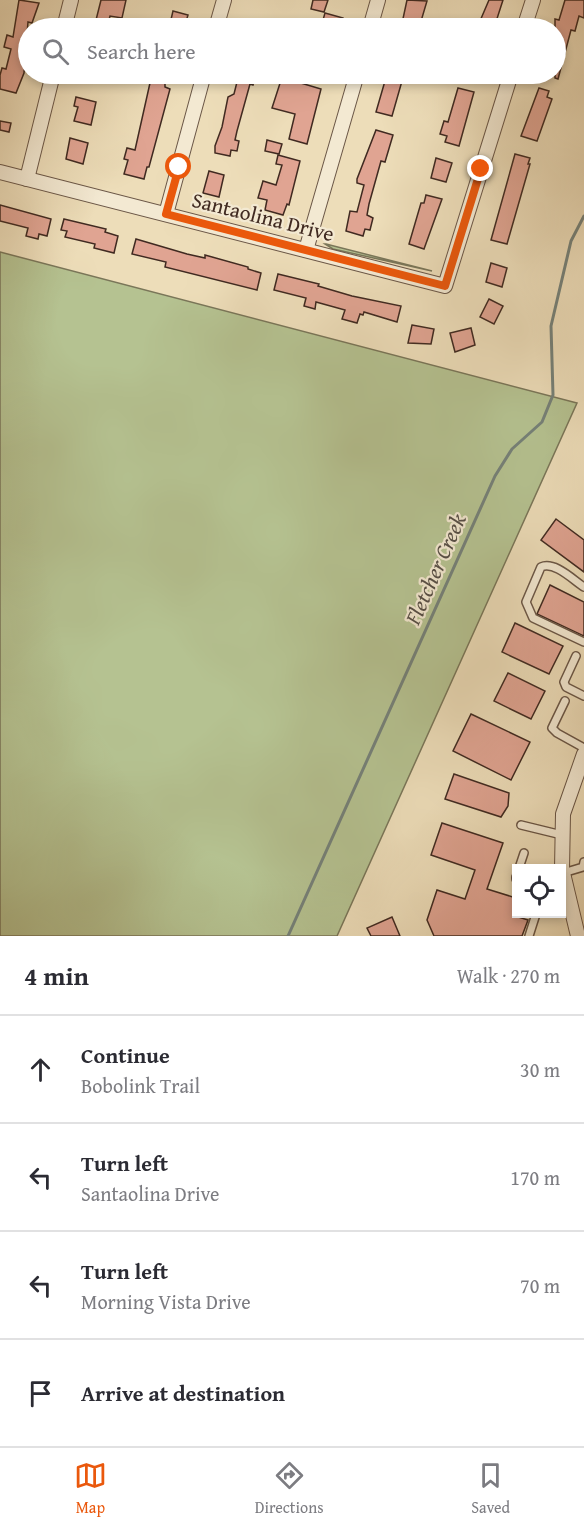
<!DOCTYPE html>
<html lang="en">
<head>
<meta charset="utf-8">
<style>
	:root { --surface:#fff; --page:#f7f7f7; --text:#2b2b33; --muted:#7c7c81; --line:#e1e1e2; --accent:#ea580c }
	body { margin:0; font-family:"Gentium Book Plus",serif; background:var(--page); color:var(--text) }
	.controls { position:absolute; right:18px; bottom:18px; display:grid; overflow:hidden; border-radius:0px; box-shadow:0 3px 9px #0003 }
	.controls button { width:54px; height:54px; display:grid; place-items:center; padding:0; border:0; border-bottom:2px solid var(--line); background:var(--surface); color:var(--text); font:30px sans-serif }
	.stop { position:absolute; width:18px; height:18px; margin:-14px; border:4px solid #ea580c; border-radius:50%; background:#fff }
	.stop.end { background:#ea580c; border-color:#fff; box-shadow:0 2px 6px #0008 }
	.list { margin:0; padding:0; list-style:none }
	h2 { display:flex; justify-content:space-between; align-items:center; height:78px; margin:0; padding:0 24px; font-size:26px }
	h2 small { font-size:20px; font-weight:400; color:var(--muted) }
	.list li { display:grid; grid-template-columns:39px 1fr auto; gap:18px; align-items:center; box-sizing:border-box; height:108px; padding:0 24px; border-top:2px solid var(--line) }
	.list b { display:block; font-size:22px; white-space:nowrap }
	.list p { margin:0; font-size:20px; white-space:nowrap; color:var(--muted) }
	.list em { font-size:20px; font-style:normal; color:var(--muted) }
	.icon { flex:none; width:33px; height:33px; fill:none; stroke:currentColor; stroke-width:2; stroke-linecap:round; stroke-linejoin:round }
	.map { position:relative; flex:none; width:584px; height:936px; overflow:hidden }
	.search { position:absolute; background:var(--surface); box-shadow:0 3px 9px #0003; left:18px; right:18px; top:18px; height:66px; display:flex; align-items:center; gap:15px; box-sizing:border-box; padding:0 21px; border-radius:33px; color:var(--muted); font-size:22px }
	.sheet { height:510px; background:var(--surface) }
	nav { display:flex; justify-content:space-around; align-items:center; box-sizing:border-box; height:84px; border-top:2px solid var(--line); background:var(--surface); font-size:16px; color:var(--muted) }
	nav a { display:grid; justify-items:center; gap:3px }
	nav .on { color:var(--accent) }
	.map>svg:first-child { display:block }
	.green { fill:#b5c291; stroke:#7a7659; stroke-width:1.5 }
	.lines { fill:none; stroke-linecap:round; stroke-linejoin:round }
	.stream { stroke:#758179; stroke-width:3 }
	.building { fill:#e0a492; stroke:#402a21; stroke-width:1.5 }
	.lane-casing { stroke:#6b5747; stroke-width:10 }
	.street-casing { stroke:#6b5747; stroke-width:16 }
	.lane { stroke:#f3e9d2; stroke-width:7 }
	.street { stroke:#f3e9d2; stroke-width:14 }
	.route { stroke:#ea580c; stroke-width:8 }
	.labels { text-anchor:middle; stroke-width:4.5; stroke-linejoin:round; paint-order:stroke }
	.street-label { font-size:21px; fill:#402a21; stroke:#f3e9d2 }
	.water-label { font-size:22px; font-style:italic; fill:#564e46; stroke:#f3e9d2 }
</style>
</head>
<body>
<div class="map">
<svg width="584" height="936" viewBox="0 0 584 936">
	<rect width="100%" height="100%" fill="#edddb9"/>
	<filter id="stains"><feTurbulence type="fractalNoise" baseFrequency=".00333" numOctaves="4"/><feColorMatrix values="0 0 0 0 .2 0 0 0 0 .09 0 0 0 0 .02 0 0 0 .5 -.17"/></filter>
	<radialGradient id="worn" r=".72"><stop offset=".6" stop-color="#630" stop-opacity="0"/><stop offset="1" stop-color="#630" stop-opacity=".3"/></radialGradient>
	<g class="green">
		<polygon points="325,244 326,244 432,271 333,249"/>
		<polygon points="0,252 577,403 337,936 0,936"/>
	</g>
	<g class="lines">
		<polyline class="stream" points="288,936 495,476 512,449 542,422 553,395 551,326 571,241 584,216"/>
	</g>
	<g class="building">
		<polygon points="19,0 39,3 32,23 28,22 24,73 16,93 0,89 0,75 2,68 6,69 11,49 4,47 7,35 13,37"/>
		<polygon points="101,0 126,0 122,18 110,16 107,28 94,28"/>
		<polygon points="313,0 328,0 324,12 311,9"/>
		<polygon points="407,0 427,1 419,28 401,28"/>
		<polygon points="489,0 503,0 494,28 477,28"/>
		<polygon points="565,0 584,0 584,18 579,16 575,31 571,30 558,79 555,78 555,19 559,20"/>
		<polygon points="173,11 188,15 184,28 169,28"/>
		<polygon points="325,13 343,18 340,28 321,27"/>
		<polygon points="152,74 165,77 165,87 170,89 149,167 147,167 144,179 124,174 128,160 124,159 127,148 135,150"/>
		<polygon points="239,74 256,74 253,85 250,84 237,131 235,140 239,141 237,151 231,150 230,156 215,153 215,146 222,127 228,97 234,94"/>
		<polygon points="283,74 296,74 294,81 321,89 307,144 289,139 295,114 272,108"/>
		<polygon points="387,74 404,74 392,116 376,112"/>
		<polygon points="458,88 474,92 459,146 445,142 447,136 440,134 444,121 448,122"/>
		<polygon points="539,88 549,91 547,97 552,99 537,141 521,136"/>
		<polygon points="76,97 96,102 91,125 74,121 78,107 74,106"/>
		<polygon points="0,121 11,123 9,132 0,130"/>
		<polygon points="376,130 393,135 385,162 381,161 369,204 367,215 373,218 370,230 365,229 363,236 346,231 350,211 357,212 364,185 357,183 357,179"/>
		<polygon points="70,138 88,143 83,164 66,159"/>
		<polygon points="267,140 282,144 279,154 265,151"/>
		<polygon points="515,154 530,158 528,164 530,164 507,244 491,240"/>
		<polygon points="278,155 300,161 289,205 287,204 283,215 265,210 267,200 258,198 263,181 276,185 282,165 276,164"/>
		<polygon points="436,158 452,163 446,182 431,178"/>
		<polygon points="209,171 224,175 219,197 203,193"/>
		<polygon points="426,195 442,199 424,249 409,244 421,203 424,203"/>
		<polygon points="0,205 51,219 47,236 39,234 38,239 26,236 28,228 0,221"/>
		<polygon points="64,219 106,229 105,232 118,236 114,253 94,248 95,244 65,237 67,231 61,230"/>
		<polygon points="136,239 187,254 205,258 205,255 248,267 248,269 261,273 257,290 165,267 166,262 132,254"/>
		<polygon points="491,263 507,268 502,287 486,282"/>
		<polygon points="278,274 319,284 318,286 352,296 401,306 397,322 364,312 363,315 360,314 357,323 342,319 345,310 316,302 315,309 304,306 306,298 274,290"/>
		<polygon points="489,299 503,306 494,324 480,317"/>
		<polygon points="412,325 434,329 431,344 408,343"/>
		<polygon points="471,328 475,345 455,352 450,333"/>
		<polygon points="556,519 584,540 584,572 541,540"/>
		<polygon points="550,585 584,602 584,636 537,614"/>
		<polygon points="515,623 563,646 549,674 502,652"/>
		<polygon points="508,673 545,691 531,719 494,701"/>
		<polygon points="471,714 530,742 511,780 453,751"/>
		<polygon points="454,774 509,793 508,806 501,817 445,799"/>
		<polygon points="442,823 503,843 487,889 516,898 518,917 528,920 522,936 434,936 427,920 437,890 465,899 475,870 431,855"/>
		<polygon points="392,917 400,936 371,936 367,928"/>
	</g>
	<g class="lines">
		<defs>
			<g id="lane">
				<path d="M584,587c-11,-7 -29,-26 -43,-20l-15,35 7,16 51,24"/>
				<polyline points="576,656 564,682 566,687 584,696"/>
				<polyline points="565,701 552,728 557,733 584,748"/>
				<polyline points="521,825 562,835"/>
				<polyline points="519,868 524,853"/>
				<polyline points="563,873 583,867 584,862"/>
				<polyline points="516,877 516,879"/>
				<polyline points="529,936 536,914"/>
			</g>
			<g id="street">
				<polyline points="64,28 71,0"/>
				<polyline points="216,28 224,0"/>
				<polyline points="370,28 378,0"/>
				<polyline points="524,28 533,0"/>
				<polyline points="0,172 445,286 511,74"/>
				<polyline points="27,179 53,74"/>
				<polyline points="166,214 204,74"/>
				<polyline points="306,250 357,74"/>
				<polyline points="578,936 562,869 563,814 584,754"/>
			</g>
		</defs>
		<use href="#lane" class="lane-casing"/>
		<use href="#street" class="street-casing"/>
		<use href="#lane" class="lane"/>
		<use href="#street" class="street"/>
	</g>
	<g class="lines">
		<polyline class="route" points="179,167 166,214 445,286 481,169"/>
	</g>
	<g class="labels">
		<g class="street-label">
			<text transform="translate(263 217) rotate(14)" y="7">Santaolina Drive</text>
		</g>
		<g class="water-label">
			<text transform="translate(435 569) rotate(-66)" y="8">Fletcher Creek</text>
		</g>
	</g>
	<rect width="100%" height="100%" filter="url(#stains)"/>
	<rect width="100%" height="100%" fill="url(#worn)"/>
</svg>
<div class="controls">
<button><svg class="icon" aria-label="locate" viewBox="0 0 24 24"><circle cx="12" cy="12" r="6"/><path d="M12 2v4M12 18v4M2 12h4M18 12h4"/></svg></button>
</div>
<div class="stop" style="left:179px;top:167px"></div>
<div class="stop end" style="left:481px;top:169px"></div>
<div class="search"><svg class="icon" aria-label="search" viewBox="0 0 24 24"><circle cx="10" cy="10" r="6"/><path d="M15 15l6 6"/></svg>Search here</div>
</div>
<section class="sheet">
<h2>4 min<small>Walk · 270 m</small></h2>
<ul class="list">
<li><svg class="icon" aria-label="ahead" viewBox="0 0 24 24"><path d="M12 20V5M6 11l6-6 6 6"/></svg><div><b>Continue</b><p>Bobolink Trail</p></div><em>30 m</em></li>
<li><svg class="icon" aria-label="left" viewBox="0 0 24 24"><path d="M17 20v-9H6M10 6l-5 5 5 5"/></svg><div><b>Turn left</b><p>Santaolina Drive</p></div><em>170 m</em></li>
<li><svg class="icon" aria-label="left" viewBox="0 0 24 24"><path d="M17 20v-9H6M10 6l-5 5 5 5"/></svg><div><b>Turn left</b><p>Morning Vista Drive</p></div><em>70 m</em></li>
<li><svg class="icon" aria-label="arrive" viewBox="0 0 24 24"><path d="M6 21V4h12l-3 4 3 4H6"/></svg><div><b>Arrive at destination</b></div></li>
</ul>
</section>
<nav>
<a class="on"><svg class="icon" aria-label="map" viewBox="0 0 24 24"><path d="M3 6l6-2 6 2 6-2v14l-6 2-6-2-6 2zM9 4v14M15 6v14"/></svg>Map</a>
<a><svg class="icon" aria-label="directions" viewBox="0 0 24 24"><path d="M12 3l9 9-9 9-9-9zM9 14v-3h6M13 9l2 2-2 2"/></svg>Directions</a>
<a><svg class="icon" aria-label="saved" viewBox="0 0 24 24"><path d="M7 4h10v16l-5-4-5 4z"/></svg>Saved</a>
</nav>
</body>
</html>
